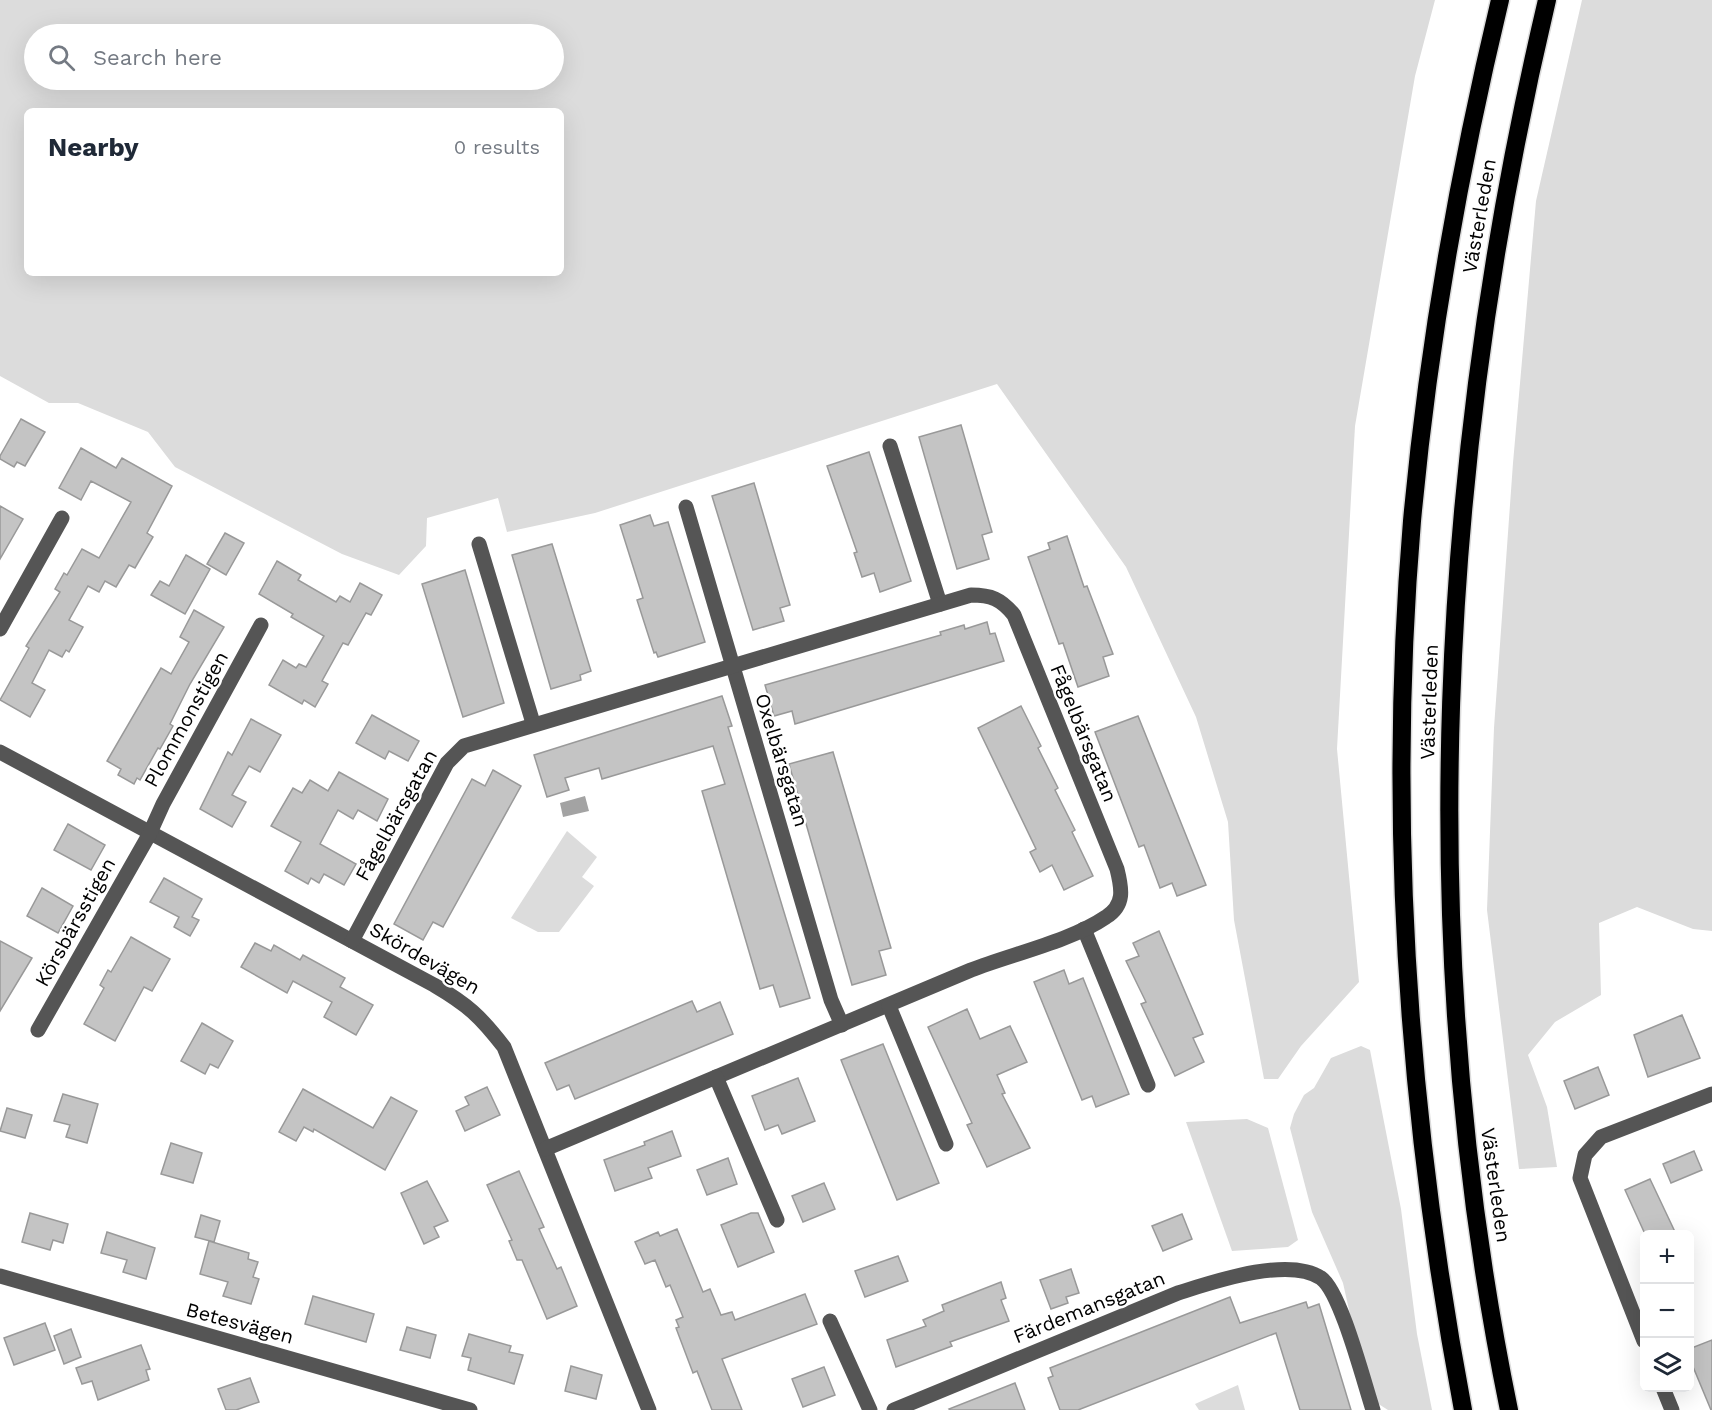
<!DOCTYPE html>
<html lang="en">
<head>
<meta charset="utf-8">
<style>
	:root { --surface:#fff; --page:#f2f2f3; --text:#1f2937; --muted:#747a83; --line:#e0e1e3 }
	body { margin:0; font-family:"Work Sans",sans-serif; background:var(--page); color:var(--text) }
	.controls { position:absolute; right:18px; bottom:18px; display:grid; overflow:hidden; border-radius:9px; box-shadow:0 6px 24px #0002 }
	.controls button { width:54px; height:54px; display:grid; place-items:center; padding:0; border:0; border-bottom:2px solid var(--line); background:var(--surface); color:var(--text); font:30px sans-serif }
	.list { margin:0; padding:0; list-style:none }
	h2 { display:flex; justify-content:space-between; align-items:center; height:78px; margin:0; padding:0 24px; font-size:26px }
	h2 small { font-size:20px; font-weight:400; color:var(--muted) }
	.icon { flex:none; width:33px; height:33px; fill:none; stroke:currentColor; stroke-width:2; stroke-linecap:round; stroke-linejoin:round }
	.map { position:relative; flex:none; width:1712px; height:1410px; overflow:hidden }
	.search { position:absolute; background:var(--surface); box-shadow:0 6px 24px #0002; left:24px; top:24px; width:540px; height:66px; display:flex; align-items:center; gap:15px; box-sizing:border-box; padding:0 21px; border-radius:33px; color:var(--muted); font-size:22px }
	.panel { position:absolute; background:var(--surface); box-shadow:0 6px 24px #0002; left:24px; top:108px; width:540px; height:168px; border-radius:9px }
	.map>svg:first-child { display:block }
	.green { fill:#dcdcdc; fill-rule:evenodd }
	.water { fill:#a3a3a3 }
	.building { fill:#c4c4c4; stroke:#999; stroke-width:1.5 }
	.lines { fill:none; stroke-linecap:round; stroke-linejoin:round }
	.highway-casing { stroke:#dbdbdb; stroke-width:21 }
	.minor { stroke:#555; stroke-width:15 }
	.highway { stroke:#000; stroke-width:18 }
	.labels { text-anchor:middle; stroke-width:5; stroke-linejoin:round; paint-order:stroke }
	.street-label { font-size:20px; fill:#000; stroke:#fff }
</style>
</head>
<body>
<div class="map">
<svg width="1712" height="1410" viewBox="0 0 1712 1410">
	<rect width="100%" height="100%" fill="#fff"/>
	<g class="green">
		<path d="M0,0h1435l-20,76 -60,350 -18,323 22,233 -58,64 -23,33h-14l-30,-159 -6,-98 -32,-105 -70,-150 -129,-183 -402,129 -88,19 -9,-34 -71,20 -1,28 -27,29 -57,-21 -167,-87 -27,-35 -70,-29h-29l-49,-27zM34,34h520v46h-520zM27,111h534v162h-534z"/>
		<polygon points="1582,0 1712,0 1712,931 1693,929 1637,907 1599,923 1601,995 1555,1022 1528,1055 1547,1107 1557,1167 1519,1169 1487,910 1494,728 1513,463 1536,201"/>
		<polygon points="567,831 597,857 582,877 594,886 559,932 538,932 511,918"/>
		<polygon points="1361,1046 1370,1050 1401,1209 1417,1334 1432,1410 1388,1410 1377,1403 1358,1350 1343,1283 1312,1212 1290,1128 1294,1114 1304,1095 1314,1088 1331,1058"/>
		<polygon points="1247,1119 1268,1128 1298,1240 1288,1247 1232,1251 1186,1122"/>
		<polygon points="1238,1385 1245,1410 1199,1410 1195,1404"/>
	</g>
	<polygon class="water" points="585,796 589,811 563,817 560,803"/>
	<g class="building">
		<polygon points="21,419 45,432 25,466 17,462 14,467 0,459 0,456"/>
		<polygon points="961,425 992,532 982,535 989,559 957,569 919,437"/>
		<polygon points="81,448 116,468 122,458 172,486 147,533 153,537 135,568 129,565 116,587 105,581 99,592 88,586 69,620 83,627 69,652 66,650 62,657 49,650 32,683 45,690 30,717 0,700 29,648 26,646 60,592 55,589 64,573 67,575 82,549 99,558 131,502 91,481 81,500 59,488"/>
		<polygon points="869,452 911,581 880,592 874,573 862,577 854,553 857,552 827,466"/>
		<polygon points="754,483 790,605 780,608 784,621 753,630 712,496"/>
		<polygon points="0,506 23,519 0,559"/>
		<polygon points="650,515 654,526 668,522 705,642 658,657 656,652 654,653 637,600 643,598 620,525"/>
		<polygon points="225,533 244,543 226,575 207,564"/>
		<polygon points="1067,536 1084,587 1087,586 1113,654 1103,657 1109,676 1078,687 1063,643 1059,644 1028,557 1050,549 1048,543"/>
		<polygon points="552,544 591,671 580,675 581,680 551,689 512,555"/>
		<polygon points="186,555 210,569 185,614 151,595 160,581 169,586"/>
		<polygon points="277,561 301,575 298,580 336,602 340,596 350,602 360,583 382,595 371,615 366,613 348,645 343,643 322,681 328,684 315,707 304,700 302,704 269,685 283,660 296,668 299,664 306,667 324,636 291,617 293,614 259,594"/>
		<polygon points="465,570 504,703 463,717 422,584"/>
		<polygon points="194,610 224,627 190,684 170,724 173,726 160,749 158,748 140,780 137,778 134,784 118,775 121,769 107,761 161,668 171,674 189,642 180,637"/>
		<polygon points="987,622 990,634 995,633 1004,661 795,724 792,711 774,716 765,685 941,635 940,632 964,625 965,629"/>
		<polygon points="722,696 732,726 728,727 810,998 780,1007 773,985 760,989 702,791 725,784 713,746 602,779 599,768 565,778 569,790 547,797 534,755"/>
		<polygon points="1021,706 1041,746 1038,748 1058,788 1055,790 1075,830 1072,832 1093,876 1064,890 1052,865 1040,872 1030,852 1036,849 978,728"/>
		<polygon points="372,715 419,741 408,761 389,751 385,759 356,743"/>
		<polygon points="1138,716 1206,885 1177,896 1172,883 1160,888 1144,845 1139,847 1095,732"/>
		<polygon points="251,719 281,735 260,772 249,766 232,795 246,802 232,827 200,809 228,752 232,755"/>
		<polygon points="833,752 891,948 879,951 886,975 852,985 789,764"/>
		<polygon points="493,770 521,786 443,927 433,922 423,940 394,924 472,779 485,786"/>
		<polygon points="339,772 388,799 377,821 358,810 353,819 338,810 320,844 356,864 344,885 324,874 319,883 311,878 308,884 285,871 301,842 271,826 293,788 302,793 310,780 328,791"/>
		<polygon points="68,824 105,845 91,870 54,850"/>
		<polygon points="164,878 202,899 192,917 199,920 190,936 174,927 179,917 150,902"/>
		<polygon points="42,888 73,906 58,933 27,916"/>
		<polygon points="1159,931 1203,1034 1193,1038 1204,1062 1175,1076 1141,1004 1146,1002 1126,961 1139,956 1133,943"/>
		<polygon points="131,937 170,959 152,991 144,987 115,1041 84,1024 104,988 100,985 108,970 111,972"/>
		<polygon points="0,941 32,958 0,1011"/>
		<polygon points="255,943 271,951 274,945 300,960 303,955 345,978 340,987 373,1005 356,1035 324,1017 332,1002 293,981 287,993 241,967"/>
		<polygon points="1064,970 1069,984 1083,978 1129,1094 1096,1107 1092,1096 1082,1100 1034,982"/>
		<polygon points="692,1001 697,1012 720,1002 733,1034 575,1099 569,1085 557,1090 545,1063"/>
		<polygon points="967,1009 980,1039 1010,1026 1027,1062 997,1075 1005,1093 1002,1094 1030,1148 987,1167 967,1125 972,1123 928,1027"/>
		<polygon points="1682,1015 1700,1058 1648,1077 1634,1035"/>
		<polygon points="202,1023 233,1041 218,1068 210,1064 205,1074 181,1061"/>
		<polygon points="883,1044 939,1183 897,1200 841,1060"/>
		<polygon points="1598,1067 1609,1095 1575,1109 1564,1081"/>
		<polygon points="798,1078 815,1121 782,1134 778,1125 765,1130 752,1096"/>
		<polygon points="487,1087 500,1115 465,1131 456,1111 469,1105 465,1097"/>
		<polygon points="303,1089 373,1128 391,1097 417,1111 385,1170 314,1129 313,1132 304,1127 296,1141 279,1132"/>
		<polygon points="63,1094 98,1104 87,1143 66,1137 70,1125 54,1121"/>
		<polygon points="7,1108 32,1115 25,1138 0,1131"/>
		<polygon points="672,1131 681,1156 648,1168 652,1178 615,1191 604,1160 645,1145 644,1142"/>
		<polygon points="171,1143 202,1153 193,1183 161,1174"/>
		<polygon points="1694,1151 1702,1170 1671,1183 1663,1164"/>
		<polygon points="728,1158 737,1184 707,1195 697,1170"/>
		<polygon points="519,1171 544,1227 539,1229 557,1269 561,1267 577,1306 547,1319 522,1260 517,1260 509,1241 512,1240 487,1185"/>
		<polygon points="1650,1179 1676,1234 1645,1234 1625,1190"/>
		<polygon points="427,1181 448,1221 434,1227 439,1237 424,1244 401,1193"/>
		<polygon points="824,1183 835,1209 803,1222 792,1196"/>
		<polygon points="30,1213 68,1224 63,1243 53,1240 50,1250 22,1242"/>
		<polygon points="751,1213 758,1213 774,1252 738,1267 721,1225"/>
		<polygon points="1182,1214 1192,1239 1163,1251 1152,1226"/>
		<polygon points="201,1215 220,1221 214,1242 195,1237"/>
		<polygon points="677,1229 703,1292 710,1289 721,1315 732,1312 735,1320 805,1294 817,1324 722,1359 742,1410 712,1410 697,1371 693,1373 676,1328 679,1327 676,1320 683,1317 670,1285 666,1287 655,1260 645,1264 635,1242 658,1232 660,1236"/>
		<polygon points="107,1232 155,1248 146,1279 123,1272 127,1260 101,1253"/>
		<polygon points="209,1241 249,1253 248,1259 258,1262 253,1277 259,1279 251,1304 223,1296 228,1282 200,1274"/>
		<polygon points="898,1256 908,1281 865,1297 855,1271"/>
		<polygon points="1071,1269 1079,1293 1066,1297 1068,1303 1051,1309 1040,1280"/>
		<polygon points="1001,1282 1006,1298 1001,1300 1009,1321 950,1342 952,1346 896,1367 887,1340 926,1326 923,1320 944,1311 942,1305"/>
		<polygon points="313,1296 374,1314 366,1342 305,1324"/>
		<polygon points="1230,1297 1240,1323 1306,1302 1308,1308 1319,1304 1351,1410 1300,1410 1276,1333 1078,1410 1060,1410 1048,1378 1053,1376 1050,1368"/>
		<polygon points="45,1323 55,1350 14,1365 4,1338"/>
		<polygon points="407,1327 436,1335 430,1358 400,1350"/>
		<polygon points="71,1329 81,1357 64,1364 54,1336"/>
		<polygon points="469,1334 511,1346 509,1352 523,1355 514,1384 468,1370 471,1358 462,1356"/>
		<polygon points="1712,1340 1712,1410 1711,1410 1689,1357 1689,1349"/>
		<polygon points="141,1345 150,1369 146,1370 149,1380 98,1400 92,1381 82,1384 76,1368"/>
		<polygon points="571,1366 602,1375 596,1399 565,1391"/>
		<polygon points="824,1367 835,1395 803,1407 792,1379"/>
		<polygon points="250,1378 259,1402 236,1410 226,1410 218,1389"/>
		<polygon points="1015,1383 1025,1410 950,1410 949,1409"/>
	</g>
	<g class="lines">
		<defs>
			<g id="highway">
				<path d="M1463,1410c-55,-292 -76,-593 -51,-889 16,-176 47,-350 88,-521"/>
				<path d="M1509,1410c-96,-466 -71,-949 38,-1410"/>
			</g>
		</defs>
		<use href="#highway" class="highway-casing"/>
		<g class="minor">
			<polyline points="890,446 940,604"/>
			<polyline points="686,507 831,1000 842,1025"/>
			<polyline points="479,544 533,723"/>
			<polyline points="0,629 62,518"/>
			<path d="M0,752l434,233c34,20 46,31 70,62l145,363"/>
			<polyline points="1084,929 1148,1085"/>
			<path d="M352,941l95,-178 17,-17 507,-151c20,0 30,4 43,20l103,254c5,20 8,36 -11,48 -35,24 -94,37 -135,53 -142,59 -284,119 -426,179"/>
			<polyline points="889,1006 946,1144"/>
			<polyline points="38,1030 149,835 163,804 261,625"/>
			<polyline points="716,1077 777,1220"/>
			<polyline points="0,1276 470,1410"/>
			<polyline points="830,1321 870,1410"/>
			<polyline points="1644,1341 1580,1178 1585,1155 1601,1137 1712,1094"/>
			<polyline points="1663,1388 1672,1410"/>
			<path d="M894,1410l284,-117c35,-11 110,-37 143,-15 20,14 43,105 52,132"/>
		</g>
		<use href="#highway" class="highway"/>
	</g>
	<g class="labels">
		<g class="street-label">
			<text transform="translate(1479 216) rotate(-80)" y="7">Västerleden</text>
			<text transform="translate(1429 702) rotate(-88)" y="7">Västerleden</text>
			<text transform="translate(186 719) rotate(-61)" y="7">Plommonstigen</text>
			<text transform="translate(1084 733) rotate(68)" y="7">Fågelbärsgatan</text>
			<text transform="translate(782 760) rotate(73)" y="7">Oxelbärsgatan</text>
			<text transform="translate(396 815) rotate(-61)" y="7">Fågelbärsgatan</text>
			<text transform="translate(75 922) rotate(-61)" y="7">Körsbärsstigen</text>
			<text transform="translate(425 958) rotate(30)" y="7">Skördevägen</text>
			<text transform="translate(1496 1185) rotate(82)" y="7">Västerleden</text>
			<text transform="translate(1089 1307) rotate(-22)" y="7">Färdemansgatan</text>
			<text transform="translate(240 1323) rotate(15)" y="7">Betesvägen</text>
		</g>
	</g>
</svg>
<div class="controls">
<button>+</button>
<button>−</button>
<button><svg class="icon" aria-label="layers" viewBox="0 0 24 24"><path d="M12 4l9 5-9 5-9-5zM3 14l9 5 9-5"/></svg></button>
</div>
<div class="search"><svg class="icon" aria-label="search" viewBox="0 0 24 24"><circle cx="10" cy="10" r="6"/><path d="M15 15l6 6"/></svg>Search here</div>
<section class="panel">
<h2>Nearby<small>0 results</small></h2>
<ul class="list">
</ul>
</section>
</div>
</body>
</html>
